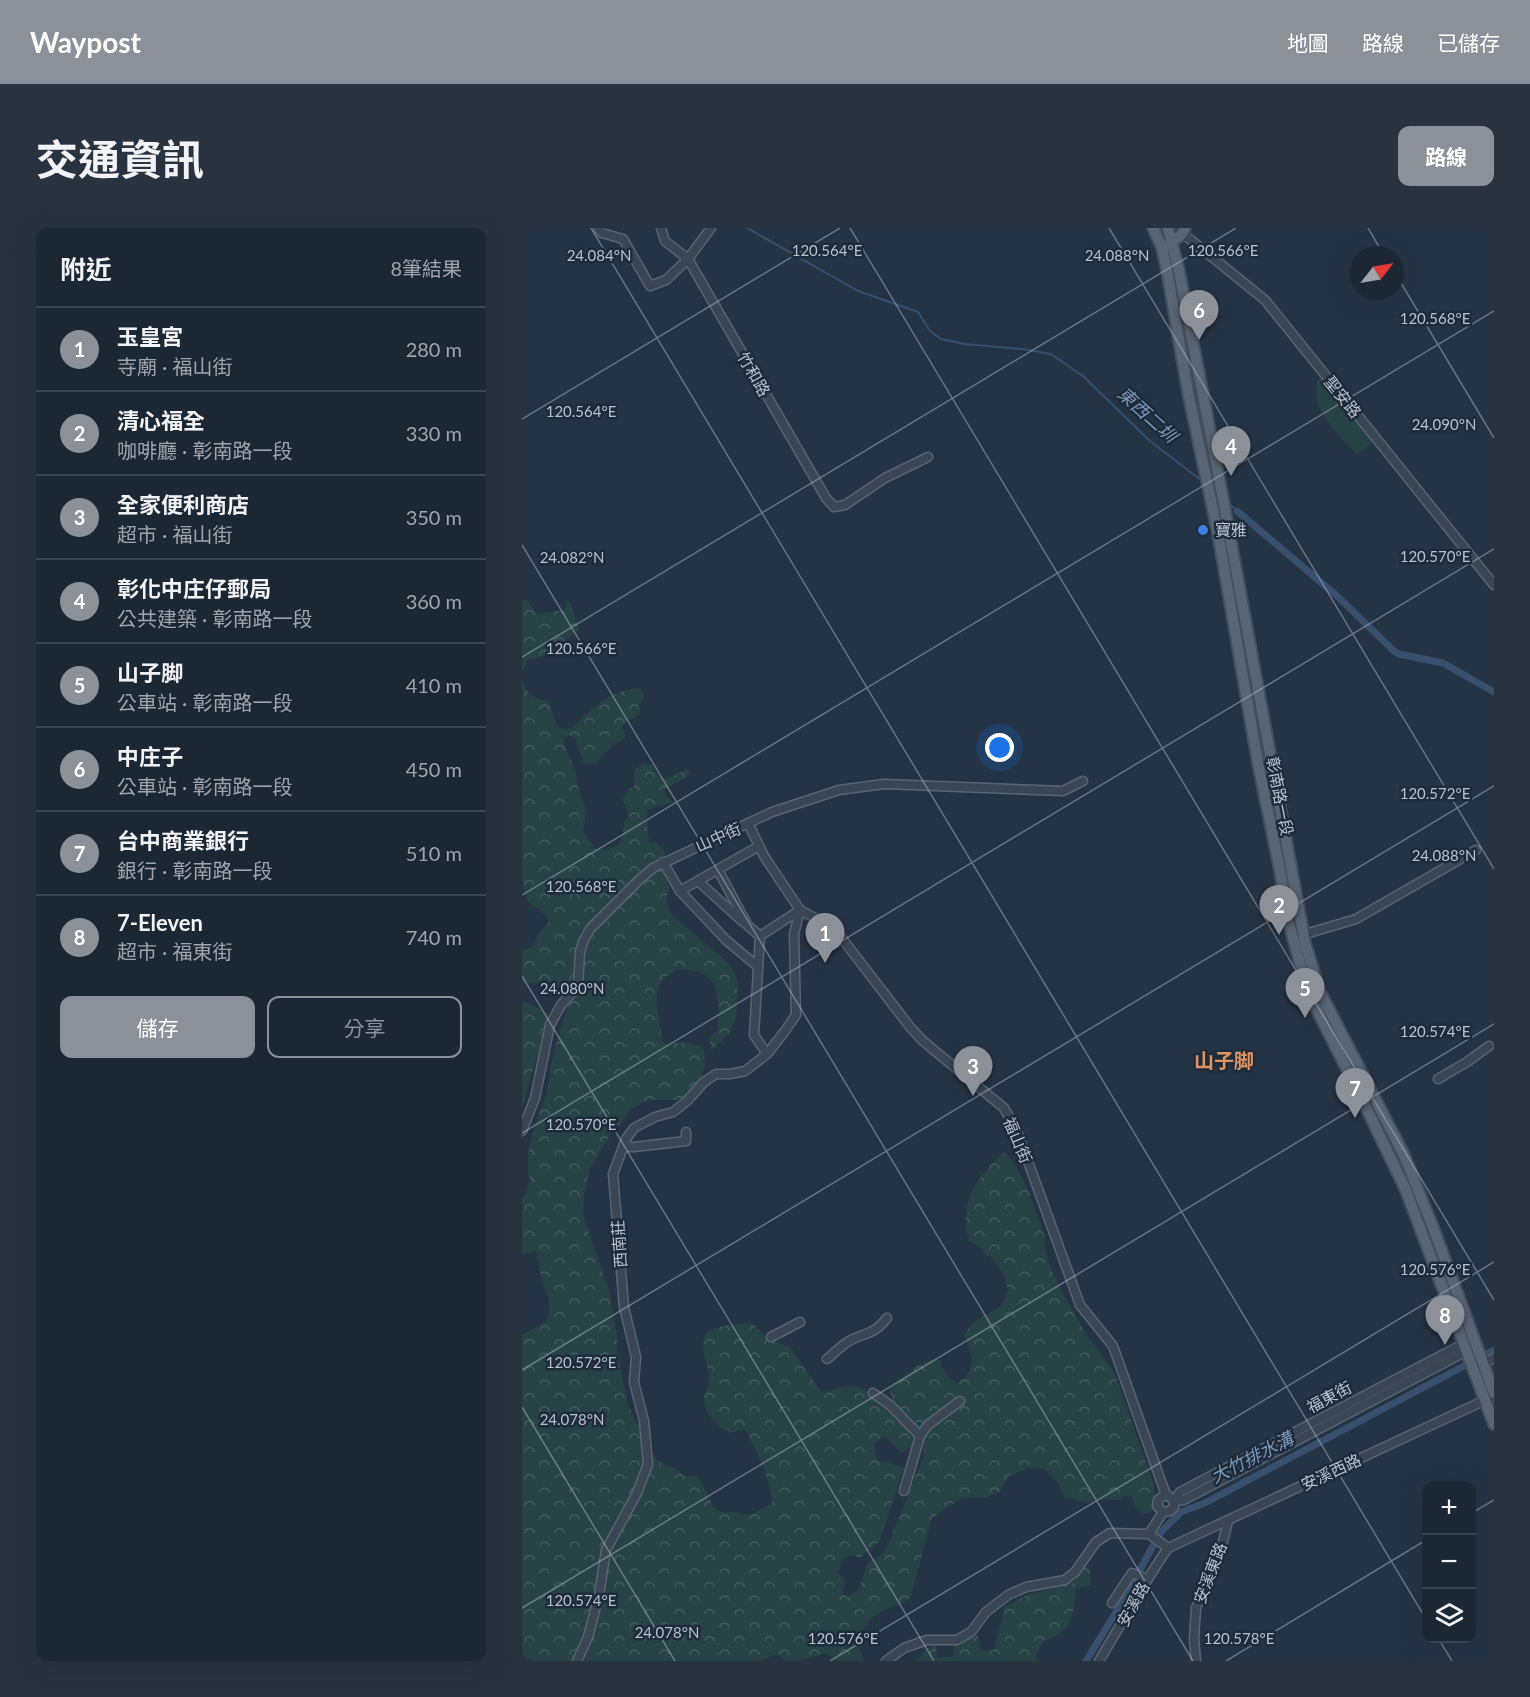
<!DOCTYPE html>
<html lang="zh-TW">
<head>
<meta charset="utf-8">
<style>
	:root { --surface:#1c2734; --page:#293340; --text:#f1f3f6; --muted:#a0a5ac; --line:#3a444f; --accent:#8c9099 }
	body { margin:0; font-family:Lato,"Noto Sans TC",sans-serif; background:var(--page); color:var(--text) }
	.controls { position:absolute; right:18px; bottom:18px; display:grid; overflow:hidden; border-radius:12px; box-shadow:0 6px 24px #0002 }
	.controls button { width:54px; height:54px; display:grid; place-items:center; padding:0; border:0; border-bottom:2px solid var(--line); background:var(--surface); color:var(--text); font:30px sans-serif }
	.compass { position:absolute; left:828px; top:18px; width:54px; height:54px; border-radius:50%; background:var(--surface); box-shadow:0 6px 24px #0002; rotate:59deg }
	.you { position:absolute; left:478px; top:520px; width:21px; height:21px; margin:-15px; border:4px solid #fff; border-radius:50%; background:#1a73e8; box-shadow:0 0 0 9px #1a73e833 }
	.badge { display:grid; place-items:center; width:39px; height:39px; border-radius:50%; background:var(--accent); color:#fff; font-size:20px; font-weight:700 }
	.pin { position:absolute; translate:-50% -50px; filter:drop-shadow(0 2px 3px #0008) }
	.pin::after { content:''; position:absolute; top:32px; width:21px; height:18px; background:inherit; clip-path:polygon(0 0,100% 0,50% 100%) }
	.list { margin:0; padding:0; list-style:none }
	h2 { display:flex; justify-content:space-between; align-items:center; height:78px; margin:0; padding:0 24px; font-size:26px }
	h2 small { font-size:20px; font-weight:400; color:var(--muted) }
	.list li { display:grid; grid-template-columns:39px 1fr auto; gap:18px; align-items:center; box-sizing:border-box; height:84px; padding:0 24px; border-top:2px solid var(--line) }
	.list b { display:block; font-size:22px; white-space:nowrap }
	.list p { margin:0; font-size:20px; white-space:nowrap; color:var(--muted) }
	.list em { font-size:20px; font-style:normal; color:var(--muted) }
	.actions { display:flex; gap:12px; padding:18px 24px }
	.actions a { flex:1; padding:14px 0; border:2px solid var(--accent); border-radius:12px; text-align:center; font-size:21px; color:var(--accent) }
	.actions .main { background:var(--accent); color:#fff }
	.icon { flex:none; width:33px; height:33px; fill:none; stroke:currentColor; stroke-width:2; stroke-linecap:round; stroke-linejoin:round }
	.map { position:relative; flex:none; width:972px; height:1433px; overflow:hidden; border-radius:12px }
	header { display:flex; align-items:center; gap:36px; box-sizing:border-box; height:84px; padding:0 30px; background:var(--accent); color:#fff }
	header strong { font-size:28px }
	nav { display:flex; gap:33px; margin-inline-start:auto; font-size:21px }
	.intro { display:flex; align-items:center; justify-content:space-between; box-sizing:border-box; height:144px; padding:0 36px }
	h1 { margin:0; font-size:42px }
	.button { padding:15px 27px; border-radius:12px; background:var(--accent); color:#fff; font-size:21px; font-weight:700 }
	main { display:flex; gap:36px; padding:0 36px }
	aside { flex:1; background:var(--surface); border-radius:12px; box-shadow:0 6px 24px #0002 }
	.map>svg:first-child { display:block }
	.green { fill:#274346 }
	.forest { fill:url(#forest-crowns) }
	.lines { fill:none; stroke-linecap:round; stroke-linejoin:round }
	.stream { stroke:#38506d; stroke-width:2 }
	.canal { stroke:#38506d; stroke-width:7 }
	.minor-casing { stroke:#586471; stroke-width:11 }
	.major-casing { stroke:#434f5d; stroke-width:14 }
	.minor { stroke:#3a4654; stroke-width:8 }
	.major { stroke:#586574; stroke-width:10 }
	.ticks { fill:none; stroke:#b7c1ce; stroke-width:1.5; stroke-opacity:0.45 }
	.shop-dot { fill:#3f7fe0; stroke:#1e2b3a; stroke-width:2 }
	.labels { text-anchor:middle; stroke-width:5; stroke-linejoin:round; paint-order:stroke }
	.street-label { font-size:16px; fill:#b7c1ce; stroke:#1e2b3a }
	.poi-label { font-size:16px; fill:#b7c1ce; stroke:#1e2b3a; text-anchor:start }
	.water-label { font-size:18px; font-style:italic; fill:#7c98b7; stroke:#1e2b3a }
	.quarter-label { font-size:20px; font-weight:bold; fill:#de9362; stroke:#1e2b3a }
	.ticks-label { font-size:15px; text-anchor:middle; fill:#b7c1ce; stroke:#1e2b3a; stroke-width:5; stroke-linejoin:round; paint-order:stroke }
</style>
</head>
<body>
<header>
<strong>Waypost</strong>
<nav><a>地圖</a><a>路線</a><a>已儲存</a></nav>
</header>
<div class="intro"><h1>交通資訊</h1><a class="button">路線</a></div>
<main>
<aside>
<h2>附近<small>8筆結果</small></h2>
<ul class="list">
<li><span class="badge">1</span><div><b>玉皇宮</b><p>寺廟 · 福山街</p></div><em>280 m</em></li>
<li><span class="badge">2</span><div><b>清心福全</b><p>咖啡廳 · 彰南路一段</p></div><em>330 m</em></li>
<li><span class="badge">3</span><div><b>全家便利商店</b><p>超市 · 福山街</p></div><em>350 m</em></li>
<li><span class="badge">4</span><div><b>彰化中庄仔郵局</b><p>公共建築 · 彰南路一段</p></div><em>360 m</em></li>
<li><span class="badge">5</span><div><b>山子脚</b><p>公車站 · 彰南路一段</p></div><em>410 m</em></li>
<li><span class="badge">6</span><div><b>中庄子</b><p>公車站 · 彰南路一段</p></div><em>450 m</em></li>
<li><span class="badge">7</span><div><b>台中商業銀行</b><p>銀行 · 彰南路一段</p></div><em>510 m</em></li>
<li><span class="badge">8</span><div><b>7-Eleven</b><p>超市 · 福東街</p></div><em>740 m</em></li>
</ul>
<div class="actions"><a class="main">儲存</a><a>分享</a></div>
</aside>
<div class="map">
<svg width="972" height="1433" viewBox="0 0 972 1433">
	<defs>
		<pattern id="forest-crowns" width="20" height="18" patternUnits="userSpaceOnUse" patternTransform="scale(1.5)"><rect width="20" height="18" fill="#274346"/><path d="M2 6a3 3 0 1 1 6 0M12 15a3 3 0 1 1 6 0" fill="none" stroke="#445c60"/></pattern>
	</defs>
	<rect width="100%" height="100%" fill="#253445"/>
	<path class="green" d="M801,145l54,66 -20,16c-18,-21 -57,-54 -34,-82z"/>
	<g class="forest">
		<path d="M0,372h5l9,13c8,2 17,-3 27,-2l4,-5v-6l4,4 8,26 -35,26 -16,4 -6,12z"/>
		<path d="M0,451c5,17 11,18 27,23l7,23 10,5c10,-3 17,-14 26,-21 13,-11 31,-21 48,-21l3,4 1,5 -6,9 2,5 -2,5 -15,8 -1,5 3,5v5l-11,5 -19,20 -11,1 -9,-27 -6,-3 -5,3v6l12,29 1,11 9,26 -3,22 13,17c24,2 28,-7 28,-28l5,-3 -6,-19 6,-10 5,-2v-17l9,-7 10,2c6,22 20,11 34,4l4,3 -3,4 -24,14 1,5 9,7 -27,8 1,27 2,5h5l8,7 2,5 -6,9 11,25 -4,11 5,15 54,46 10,13 3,10 -2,32 -5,16 -19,20 -3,-13 9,-8c0,-18 5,-48 -17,-57 -7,-3 -16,-3 -24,-4 -4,3 -11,7 -15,12 -11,15 -2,44 1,61l3,2c12,-1 40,-6 39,14 -1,13 -5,15 0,28l-18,8 -5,6h-30l-11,3 -13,9 -6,10 -11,11 -21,36 -6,25 -1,21 26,75 8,46v16l11,53 26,52 12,9 8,1 12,10 8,-2 6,5 14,28 7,4h16l7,3 8,-1 20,-11c-2,-26 -15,-51 -27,-74l-15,4c-13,-7 -26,-18 -26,-35 0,-6 6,-12 5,-18 0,-15 -11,-31 -3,-46 5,-8 35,-10 45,-12l17,17 22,8 31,44c12,3 21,-7 32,-5 28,5 44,31 60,51l-1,9 -10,7 -18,-17 -10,8 3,16 27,7 -24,74 -20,17 -9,-3 -9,5 -4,13 7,6 -2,15 5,3 10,-7 10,-27 17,-11 39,-96 -1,-22 -30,-31 -4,-14c13,-11 33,-32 51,-29 3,10 7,19 17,23 22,-11 14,-30 7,-48 4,-5 7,-11 12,-14 7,-6 18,-9 24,-15 16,-17 2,-36 -10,-50h-4l-4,-7 -13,-8c-11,-42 8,-61 34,-89 20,12 33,63 42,85v8l5,22 17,34 20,34 27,37 40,113 1,22 -5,6h-8l-6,-5 -4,-11 -8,-1 -4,4 -20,-1 -13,4 -23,-6 -6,-14 -14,-14 -16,-1 -19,8 -10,16 -14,6h-23l-26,17 -5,6 -20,75c-6,9 -15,8 -25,13 -13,6 -28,22 -29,36l8,16h-31l-1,-4 -7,-4 -29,8h-12l-8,-7 -19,7h-236v-326l24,-13c8,-21 0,-27 -5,-46 -2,-8 -3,-16 -4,-24l-15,2v-56l3,-2 5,-16c-8,-31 9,-62 18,-92 2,-11 2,-22 5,-32 4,-18 11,-36 16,-53 -15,-27 -21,-19 -47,-20v-32c17,-4 11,-12 20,-22 3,-2 5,-4 7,-7 -7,-16 -15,-12 -21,-21 -4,-7 -5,-18 -6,-25z"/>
		<polygon points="4,774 27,786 0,881 0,775"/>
		<path d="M567,1339l2,18 -15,3c-4,29 -1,43 -33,53l-8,16 4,4h-123l9,-11 11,-6 1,14 16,-1 2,-15 22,-8 5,17 12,-1 11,-44 20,-10 48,-13 10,-15z"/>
	</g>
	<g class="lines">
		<g class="stream">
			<polyline points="225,0 336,63 396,84 408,103 419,111 443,116 500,121 529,126 561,148 628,213 680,253"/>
			<polyline points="705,274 715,283"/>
		</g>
		<g class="canal">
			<polyline points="715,283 814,367 872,423 877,426 921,435 972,464"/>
			<polyline points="564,1433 602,1371 638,1305 659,1284 683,1275 972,1122"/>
		</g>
		<defs>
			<g id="minor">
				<polyline points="76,0 80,5 101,11 128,58 144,52 166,31 304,270 312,279 323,277 363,250 406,229"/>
				<polyline points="139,0 143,13 166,31 189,0"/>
				<polyline points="651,0 669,12 743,72 972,357"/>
				<polyline points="226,595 242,628 278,682 306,697 322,713 388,799 401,813 482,880 495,903 558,1077 591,1118 644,1267"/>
				<polyline points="141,634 158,663 204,712 235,738"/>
				<polyline points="196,642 226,698 238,708"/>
				<polyline points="176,653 221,694"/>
				<polyline points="158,663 237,618"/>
				<polyline points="780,707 834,691 954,622"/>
				<polyline points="238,708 232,807 245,826"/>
				<polyline points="238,708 278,682"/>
				<polyline points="916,851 945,834 967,818"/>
				<polyline points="0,903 13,870 28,797 39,777 56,758 58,724 61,714 68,701 117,652 131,640 250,584 317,562 362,556 541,563 561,553"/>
				<polyline points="101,919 112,919 164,913 164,904"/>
				<polyline points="249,1109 278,1094"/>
				<path d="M305,1131c6,-5 12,-11 19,-16 16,-11 27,-6 41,-25"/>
				<polyline points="956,1139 972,1130"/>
				<polyline points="351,1165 368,1177 398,1208 382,1263"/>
				<polyline points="398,1208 406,1197 438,1173"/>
				<polyline points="652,1273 658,1264 941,1116"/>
				<polyline points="652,1273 662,1272 943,1124"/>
				<polyline points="627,1306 641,1284 648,1283 652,1279 652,1273 647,1268 641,1268 636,1272 635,1278 641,1284"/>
				<polyline points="627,1306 646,1320"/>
				<polyline points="590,1375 610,1345 625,1351"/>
				<polyline points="55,1433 66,1409 77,1367 84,1322 115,1265 126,1236 122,1193 112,1154 114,1129 102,1079 91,946 104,911 112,900 133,889 151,884 165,873 182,854 194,846 208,846 223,843 245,826 263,803 274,787 272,706 278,682"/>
				<polyline points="364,1433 382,1420 405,1412 435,1412 449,1404 464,1384 486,1367 504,1359 543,1352 553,1344 574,1314 588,1305 627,1306"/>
				<path d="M577,1433c23,-38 44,-77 69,-113l326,-152"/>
				<polyline points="674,1433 672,1411 674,1380 700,1318 706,1293"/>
			</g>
			<g id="major">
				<polyline points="631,0 640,20 645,42 666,164 696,305 736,535 759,647 765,689 787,766 840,871 883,960 972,1196"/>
				<polyline points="646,0 657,43 698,255 783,715 798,764 882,927 912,1002 972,1165"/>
				<polyline points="646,17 660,6 663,0"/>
			</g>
		</defs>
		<use href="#minor" class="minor-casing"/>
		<use href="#major" class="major-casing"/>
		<use href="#minor" class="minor"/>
		<use href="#major" class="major"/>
	</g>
	<path class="ticks" d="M69,0l835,1391M328,0l644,1072M587,0l385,641M846,0l16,27M873,45l99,165M0,191l318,-191M0,317l671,1116M0,429l714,-429M0,667l972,-584M0,748l412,685M0,905l972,-584M0,1142l972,-584M0,1179l153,254M950,1285l22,-13M0,1380l972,-584M916,1410l14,23M308,1433l664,-399M704,1433l200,-121"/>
	<circle class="shop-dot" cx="681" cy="302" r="6"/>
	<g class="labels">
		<g class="street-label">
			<text transform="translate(232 146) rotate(60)" y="6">竹和路</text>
			<text transform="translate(821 169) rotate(51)" y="6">聖安路</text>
			<text transform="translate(758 568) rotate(79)" y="6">彰南路一段</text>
			<text transform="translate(196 609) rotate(-24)" y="6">山中街</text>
			<text transform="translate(496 912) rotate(67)" y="6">福山街</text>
			<text transform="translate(97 1016) rotate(-94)" y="6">西南莊</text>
			<text transform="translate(807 1169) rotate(-28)" y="6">福東街</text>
			<text transform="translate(809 1244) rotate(-25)" y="6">安溪西路</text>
			<text transform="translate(688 1345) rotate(-69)" y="6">安溪東路</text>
			<text transform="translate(611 1376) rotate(-61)" y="6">安溪路</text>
		</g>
		<g class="poi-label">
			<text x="693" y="308">寶雅</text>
		</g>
		<g class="water-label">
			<text transform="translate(625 187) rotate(42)" y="6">東西二圳</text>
			<text transform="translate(730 1230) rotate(-27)" y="6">大竹排水溝</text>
		</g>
		<g class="quarter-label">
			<text x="702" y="840">山子脚</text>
		</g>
	</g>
	<g class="ticks-label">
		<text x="305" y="28">120.564°E</text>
		<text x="701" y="28">120.566°E</text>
		<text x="77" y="33">24.084°N</text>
		<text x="595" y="33">24.088°N</text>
		<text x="913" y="96">120.568°E</text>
		<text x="59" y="189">120.564°E</text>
		<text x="922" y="202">24.090°N</text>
		<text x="913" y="334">120.570°E</text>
		<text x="50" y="335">24.082°N</text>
		<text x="59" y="426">120.566°E</text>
		<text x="913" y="571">120.572°E</text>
		<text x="922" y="633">24.088°N</text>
		<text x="59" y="664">120.568°E</text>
		<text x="50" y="766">24.080°N</text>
		<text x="913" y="809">120.574°E</text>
		<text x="59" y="902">120.570°E</text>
		<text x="913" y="1047">120.576°E</text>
		<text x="59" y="1140">120.572°E</text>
		<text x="50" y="1197">24.078°N</text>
		<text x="59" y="1378">120.574°E</text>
		<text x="145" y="1410">24.078°N</text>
		<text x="321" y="1416">120.576°E</text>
		<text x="717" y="1416">120.578°E</text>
	</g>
</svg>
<div class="controls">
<button>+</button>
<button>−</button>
<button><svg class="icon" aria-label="layers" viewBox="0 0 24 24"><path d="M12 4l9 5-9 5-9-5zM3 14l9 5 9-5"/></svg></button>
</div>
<svg class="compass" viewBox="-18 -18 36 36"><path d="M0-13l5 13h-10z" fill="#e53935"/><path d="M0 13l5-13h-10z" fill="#a0a5ac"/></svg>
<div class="you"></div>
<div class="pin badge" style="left:303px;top:735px">1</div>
<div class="pin badge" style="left:757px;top:707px">2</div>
<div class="pin badge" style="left:451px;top:868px">3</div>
<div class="pin badge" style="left:709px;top:248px">4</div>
<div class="pin badge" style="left:783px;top:790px">5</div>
<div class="pin badge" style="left:677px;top:112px">6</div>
<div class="pin badge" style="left:833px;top:890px">7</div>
<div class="pin badge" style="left:923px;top:1117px">8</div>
</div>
</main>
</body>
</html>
